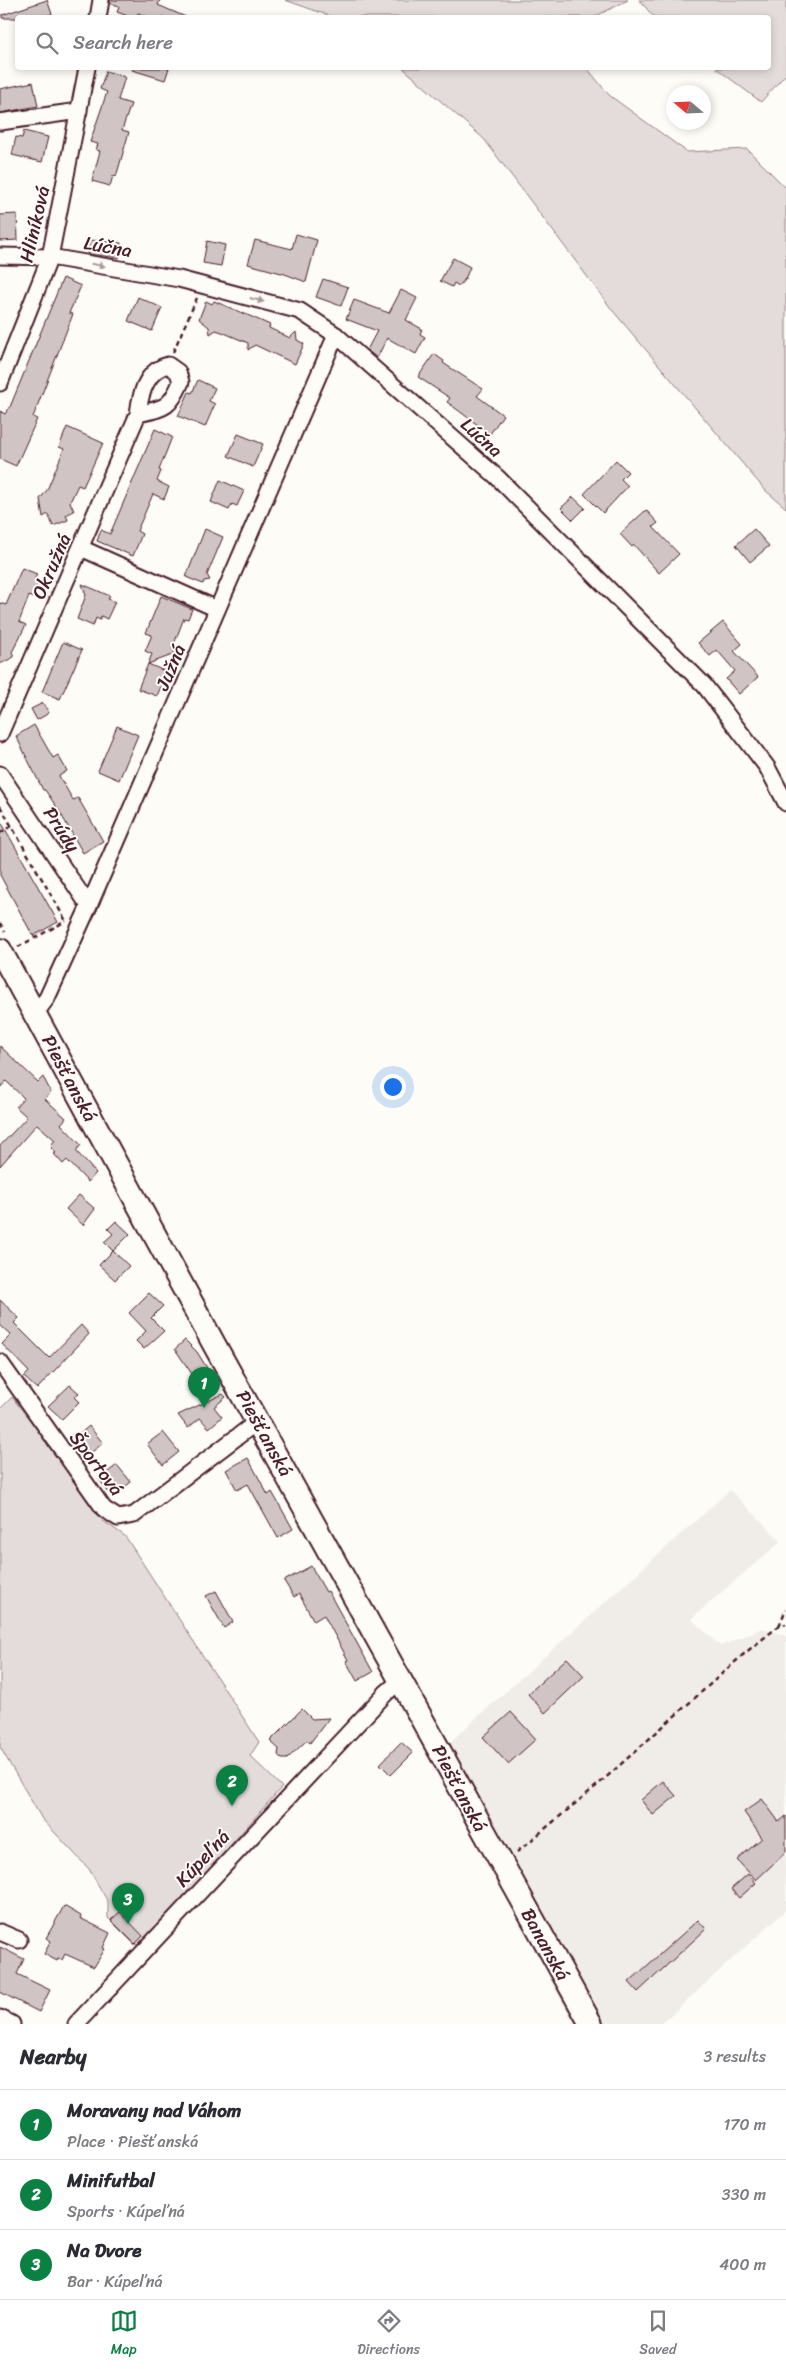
<!DOCTYPE html>
<html lang="en">
<head>
<meta charset="utf-8">
<style>
	:root { --surface:#fff; --page:#f2f2f3; --text:#2b2b33; --muted:#7c7c81; --line:#e1e1e2; --accent:#0b8043 }
	body { margin:0; font-family:Sriracha,sans-serif; background:var(--page); color:var(--text) }
	.compass { position:absolute; left:666px; top:85px; width:45px; height:45px; border-radius:50%; background:var(--surface); box-shadow:0 2px 8px #0003; rotate:289deg }
	.you { position:absolute; left:392px; top:1086px; width:18px; height:18px; margin:-12px; border:4px solid #fff; border-radius:50%; background:#1a73e8; box-shadow:0 0 0 8px #1a73e833 }
	.badge { display:grid; place-items:center; width:32px; height:32px; border-radius:50%; background:var(--accent); color:#fff; font-size:16px; font-weight:700 }
	.pin { position:absolute; translate:-50% -41px; filter:drop-shadow(0 1px 2px #0008) }
	.pin::after { content:''; position:absolute; top:26px; width:18px; height:15px; background:inherit; clip-path:polygon(0 0,100% 0,50% 100%) }
	.list { margin:0; padding:0; list-style:none }
	h2 { display:flex; justify-content:space-between; align-items:center; height:65px; margin:0; padding:0 20px; font-size:21px }
	h2 small { font-size:16px; font-weight:400; color:var(--muted) }
	.list li { display:grid; grid-template-columns:32px 1fr auto; gap:15px; align-items:center; box-sizing:border-box; height:70px; padding:0 20px; border-top:1px solid var(--line) }
	.list b { display:block; font-size:19px; white-space:nowrap }
	.list p { margin:0; font-size:16px; white-space:nowrap; color:var(--muted) }
	.list em { font-size:16px; font-style:normal; color:var(--muted) }
	.icon { flex:none; width:28px; height:28px; fill:none; stroke:currentColor; stroke-width:2; stroke-linecap:round; stroke-linejoin:round }
	.map { position:relative; flex:none; width:786px; height:2024px; overflow:hidden }
	.search { position:absolute; background:var(--surface); box-shadow:0 2px 8px #0003; left:15px; right:15px; top:15px; height:55px; display:flex; align-items:center; gap:12px; box-sizing:border-box; padding:0 18px; border-radius:5px; color:var(--muted); font-size:19px }
	.sheet { height:275px; background:var(--surface) }
	nav { display:flex; justify-content:space-around; align-items:center; box-sizing:border-box; height:70px; border-top:1px solid var(--line); background:var(--surface); font-size:14px; color:var(--muted) }
	nav a { display:grid; justify-items:center; gap:2px }
	nav .on { color:var(--accent) }
	.map>svg:first-child { display:block }
	.built { fill:#f0ece8 }
	.green { fill:#e3dcda; stroke:#967e82 }
	.building { fill:#d0c5c4; stroke:#4a1f2b }
	.lines { fill:none; stroke-linecap:round; stroke-linejoin:round }
	.street-casing { stroke:#4a1f2b; stroke-width:19 }
	.secondary-casing { stroke:#4a1f2b; stroke-width:26 }
	.path { stroke:#4a1f2b; stroke-width:2.5; stroke-dasharray:5 4; stroke-linecap:butt }
	.street { stroke:#fdfcf7; stroke-width:15 }
	.secondary { stroke:#fdfcf7; stroke-width:22 }
	.oneway { fill:#ac999b }
	.labels { text-anchor:middle; stroke-width:4; stroke-linejoin:round; paint-order:stroke }
	.street-label { font-size:19px; fill:#4a1f2b; stroke:#fdfcf7 }
</style>
</head>
<body>
<div class="map">
<svg width="786" height="2024" viewBox="0 0 786 2024">
	<rect width="100%" height="100%" fill="#fdfcf7"/>
	<filter id="ink" filterUnits="userSpaceOnUse"><feTurbulence type="fractalNoise" baseFrequency=".02" numOctaves="2"/><feDisplacementMap in="SourceGraphic" scale="10" xChannelSelector="R" yChannelSelector="G"/><feConvolveMatrix kernelMatrix="1 2 1 2 8 2 1 2 1" color-interpolation-filters="sRGB"/></filter>
	<g filter="url(#ink)">
		<polygon class="built" points="730,1490 781,1541 691,1619 721,1646 762,1628 786,1636 786,1910 661,2024 574,2024 440,1771 451,1741"/>
		<g class="green">
			<polygon points="285,0 628,0 594,17 333,17"/>
			<polygon points="639,0 786,0 786,74 761,102 716,68 768,68 768,18 654,17"/>
			<polygon points="403,68 587,68 609,95 687,152 747,149 786,188 786,508 765,490 613,311 484,139"/>
			<polygon points="12,1397 50,1446 103,1521 125,1536 259,1742 250,1756 282,1787 143,1944 135,1945 108,1918 108,1902 89,1869 42,1819 0,1747 0,1409"/>
		</g>
		<g class="building">
			<polygon points="47,0 52,14 41,18 2,18 2,15"/>
			<polygon points="110,0 160,0 158,5 188,18 152,18 138,13 136,18 133,18 117,12 119,6 110,3"/>
			<polygon points="133,68 169,68 165,80 132,70"/>
			<polygon points="106,71 125,77 118,100 131,104 122,130 129,132 116,177 113,176 110,186 92,181 100,151 96,150 98,144 90,142 107,92 100,89"/>
			<polygon points="33,82 38,106 0,113 0,89"/>
			<polygon points="24,131 48,137 42,162 12,155 16,137 22,138"/>
			<polygon points="17,214 18,240 0,241 0,215"/>
			<polygon points="296,234 317,240 306,282 285,274 248,264 255,240 292,249"/>
			<polygon points="89,240 121,243 119,258 88,254"/>
			<polygon points="207,241 225,245 221,266 203,263"/>
			<polygon points="453,258 470,267 465,279 459,286 454,283 452,287 440,281"/>
			<polygon points="63,278 81,286 69,313 73,314 33,417 37,419 16,466 0,459 0,411 5,414 10,407"/>
			<polygon points="323,279 348,287 341,306 316,297"/>
			<polygon points="401,290 417,298 406,320 422,329 420,334 425,337 416,354 387,338 377,358 367,350 377,331 346,319 354,300 389,313"/>
			<polygon points="138,297 162,308 152,331 128,321"/>
			<polygon points="206,301 212,304 214,301 252,317 270,325 269,328 290,338 296,332 297,340 304,344 295,364 255,345 248,350 248,343 222,332 216,330 210,334 209,327 199,319"/>
			<polygon points="434,354 444,361 443,363 483,389 477,396 503,415 490,434 447,402 450,398 418,377"/>
			<polygon points="198,380 215,388 209,401 215,404 205,427 178,416 189,392 192,393"/>
			<polygon points="67,427 103,443 83,487 78,485 70,502 74,511 66,515 68,520 53,526 48,514 43,517 40,499 47,490 64,449 59,447"/>
			<polygon points="155,429 172,437 159,470 161,471 157,481 169,487 164,499 153,494 137,531 142,534 133,556 97,541 101,530 110,534"/>
			<polygon points="238,434 263,444 253,467 228,456"/>
			<polygon points="616,460 628,472 621,479 628,486 603,513 584,494"/>
			<polygon points="220,480 244,491 237,506 232,504 229,510 211,502"/>
			<polygon points="573,497 585,508 573,520 561,508"/>
			<polygon points="646,510 658,523 653,527 679,554 659,573 634,545 632,547 620,534"/>
			<polygon points="205,529 223,537 207,575 210,580 204,581 203,584 186,577"/>
			<polygon points="754,529 769,546 750,562 736,545"/>
			<polygon points="22,568 37,574 34,581 39,583 33,598 29,596 19,622 26,625 12,652 14,657 0,664 0,603 6,605"/>
			<polygon points="82,584 110,596 108,599 115,602 107,619 101,616 100,620 96,618 93,626 77,619 86,595"/>
			<polygon points="161,596 192,609 188,619 184,618 174,644 172,648 175,654 148,664 167,672 157,696 138,689 152,654 145,651 152,635 146,633"/>
			<polygon points="723,622 742,644 734,651 758,677 739,694 726,679 735,671 717,650 710,656 698,643"/>
			<polygon points="63,642 82,650 60,699 42,692"/>
			<polygon points="43,703 49,713 37,720 31,709"/>
			<polygon points="34,725 53,758 58,755 67,771 59,776 73,800 78,798 103,841 83,853 58,809 45,790 43,790 16,736"/>
			<polygon points="117,726 138,735 119,780 98,771"/>
			<polygon points="0,820 58,922 33,936 0,875"/>
			<polygon points="0,1046 38,1082 43,1077 51,1092 45,1099 66,1118 61,1124 81,1145 76,1151 96,1173 88,1182 67,1160 63,1164 54,1154 56,1153 51,1148 53,1146 51,1145 55,1140 37,1124 0,1166 0,1146 27,1117 16,1107 24,1098 6,1081 0,1088"/>
			<polygon points="79,1195 95,1209 83,1225 66,1209"/>
			<polygon points="116,1221 130,1234 113,1251 104,1242 113,1234 108,1229"/>
			<polygon points="113,1251 129,1266 115,1280 99,1265"/>
			<polygon points="149,1293 163,1306 151,1318 164,1331 144,1349 136,1341 146,1331 129,1313"/>
			<polygon points="0,1300 19,1318 14,1323 49,1358 81,1325 89,1334 37,1389 24,1377 29,1372 2,1344 11,1335 0,1325"/>
			<polygon points="185,1340 197,1352 207,1368 194,1377 175,1349"/>
			<polygon points="70,1385 79,1393 74,1397 79,1402 62,1419 48,1406"/>
			<polygon points="223,1394 226,1397 214,1407 222,1417 209,1428 200,1418 188,1428 178,1415"/>
			<polygon points="89,1426 103,1443 87,1456 73,1440"/>
			<polygon points="163,1432 179,1452 163,1465 147,1444"/>
			<polygon points="248,1458 268,1495 272,1492 293,1529 278,1538 248,1484 237,1490 226,1470"/>
			<polygon points="117,1465 131,1482 112,1497 99,1479"/>
			<polygon points="311,1566 326,1592 328,1591 373,1672 357,1681 346,1661 348,1660 324,1615 314,1621 299,1594 294,1597 284,1581"/>
			<polygon points="216,1591 233,1622 224,1628 206,1596"/>
			<polygon points="567,1658 584,1676 545,1713 528,1694"/>
			<polygon points="302,1709 312,1719 329,1718 310,1743 307,1740 287,1759 282,1759 278,1755 279,1749 270,1741"/>
			<polygon points="511,1712 536,1739 508,1764 483,1737"/>
			<polygon points="401,1742 413,1753 391,1775 380,1764"/>
			<polygon points="663,1781 676,1796 653,1815 641,1800"/>
			<polygon points="762,1799 779,1822 786,1816 786,1852 756,1880 737,1860 762,1838 744,1812"/>
			<polygon points="748,1874 756,1883 739,1898 731,1889"/>
			<polygon points="64,1906 81,1916 80,1918 110,1933 103,1948 105,1949 94,1967 65,1954 62,1960 58,1958 57,1961 44,1954 51,1941 46,1938"/>
			<polygon points="120,1912 143,1936 135,1944 111,1920"/>
			<polygon points="698,1920 706,1929 638,1992 629,1982"/>
			<polygon points="0,1947 24,1959 17,1974 50,1990 39,2012 0,1992"/>
		</g>
		<g class="lines">
			<defs>
				<g id="street">
					<polyline points="98,18 101,0"/>
					<polyline points="0,122 79,111"/>
					<polyline points="0,256 50,257 179,279 300,311 336,335 497,477 704,685 767,767 786,803"/>
					<polyline points="0,383 50,257 87,68"/>
					<polyline points="81,548 217,609"/>
					<path d="M0,734l138,-320c2,-19 8,-44 30,-49l10,7 3,10c-11,26 -16,26 -43,32"/>
					<polyline points="0,774 89,906"/>
					<polyline points="36,1013 47,998 89,906 336,335"/>
					<polyline points="0,1362 104,1509 118,1518 134,1515 258,1421"/>
					<polyline points="0,1932 19,1940"/>
					<polyline points="0,2018 12,2024"/>
					<polyline points="76,2024 386,1693 401,1680"/>
				</g>
				<polyline id="secondary" points="0,950 215,1346 591,2024"/>
			</defs>
			<use href="#street" class="street-casing"/>
			<use href="#secondary" class="secondary-casing"/>
			<g class="path">
				<polyline points="173,352 197,298"/>
				<polyline points="0,806 66,921"/>
				<polyline points="0,833 12,826"/>
				<polyline points="0,923 5,932"/>
				<polyline points="18,947 66,921"/>
				<polyline points="779,1626 786,1609"/>
				<polyline points="517,1852 601,1782 745,1653 779,1626 786,1624"/>
			</g>
			<use href="#street" class="street"/>
			<use href="#secondary" class="secondary"/>
		</g>
		<defs><path id="oneway-solid" d="M-6-.8H1V-3.2L6.5 0L1 3.2V.8H-6Z" transform="scale(1.25)"/></defs>
		<g class="oneway">
			<use href="#oneway-solid" transform="translate(98 265) rotate(10)"/>
			<use href="#oneway-solid" transform="translate(257 300) rotate(15)"/>
		</g>
	</g>
	<g class="labels">
		<g class="street-label">
			<text transform="translate(34 224) rotate(-77)" y="7">Hliníková</text>
			<text transform="translate(108 246) rotate(10)" y="7">Lúčna</text>
			<text transform="translate(482 437) rotate(42)" y="7">Lúčna</text>
			<text transform="translate(51 566) rotate(-66)" y="7">Okružná</text>
			<text transform="translate(170 667) rotate(-67)" y="7">Južná</text>
			<text transform="translate(62 829) rotate(57)" y="7">Prúdy</text>
			<text transform="translate(70 1078) rotate(62)" y="7">Piešťanská</text>
			<text transform="translate(265 1433) rotate(61)" y="7">Piešťanská</text>
			<text transform="translate(97 1463) rotate(53)" y="7">Športová</text>
			<text transform="translate(460 1788) rotate(62)" y="7">Piešťanská</text>
			<text transform="translate(202 1858) rotate(-47)" y="7">Kúpeľná</text>
			<text transform="translate(546 1944) rotate(61)" y="7">Bananská</text>
		</g>
	</g>
</svg>
<svg class="compass" viewBox="-18 -18 36 36"><path d="M0-13l5 13h-10z" fill="#e53935"/><path d="M0 13l5-13h-10z" fill="#7c7c81"/></svg>
<div class="you"></div>
<div class="pin badge" style="left:204px;top:1408px">1</div>
<div class="pin badge" style="left:232px;top:1806px">2</div>
<div class="pin badge" style="left:128px;top:1924px">3</div>
<div class="search"><svg class="icon" aria-label="search" viewBox="0 0 24 24"><circle cx="10" cy="10" r="6"/><path d="M15 15l6 6"/></svg>Search here</div>
</div>
<section class="sheet">
<h2>Nearby<small>3 results</small></h2>
<ul class="list">
<li><span class="badge">1</span><div><b>Moravany nad Váhom</b><p>Place · Piešťanská</p></div><em>170 m</em></li>
<li><span class="badge">2</span><div><b>Minifutbal</b><p>Sports · Kúpeľná</p></div><em>330 m</em></li>
<li><span class="badge">3</span><div><b>Na Dvore</b><p>Bar · Kúpeľná</p></div><em>400 m</em></li>
</ul>
</section>
<nav>
<a class="on"><svg class="icon" aria-label="map" viewBox="0 0 24 24"><path d="M3 6l6-2 6 2 6-2v14l-6 2-6-2-6 2zM9 4v14M15 6v14"/></svg>Map</a>
<a><svg class="icon" aria-label="directions" viewBox="0 0 24 24"><path d="M12 3l9 9-9 9-9-9zM9 14v-3h6M13 9l2 2-2 2"/></svg>Directions</a>
<a><svg class="icon" aria-label="saved" viewBox="0 0 24 24"><path d="M7 4h10v16l-5-4-5 4z"/></svg>Saved</a>
</nav>
</body>
</html>
